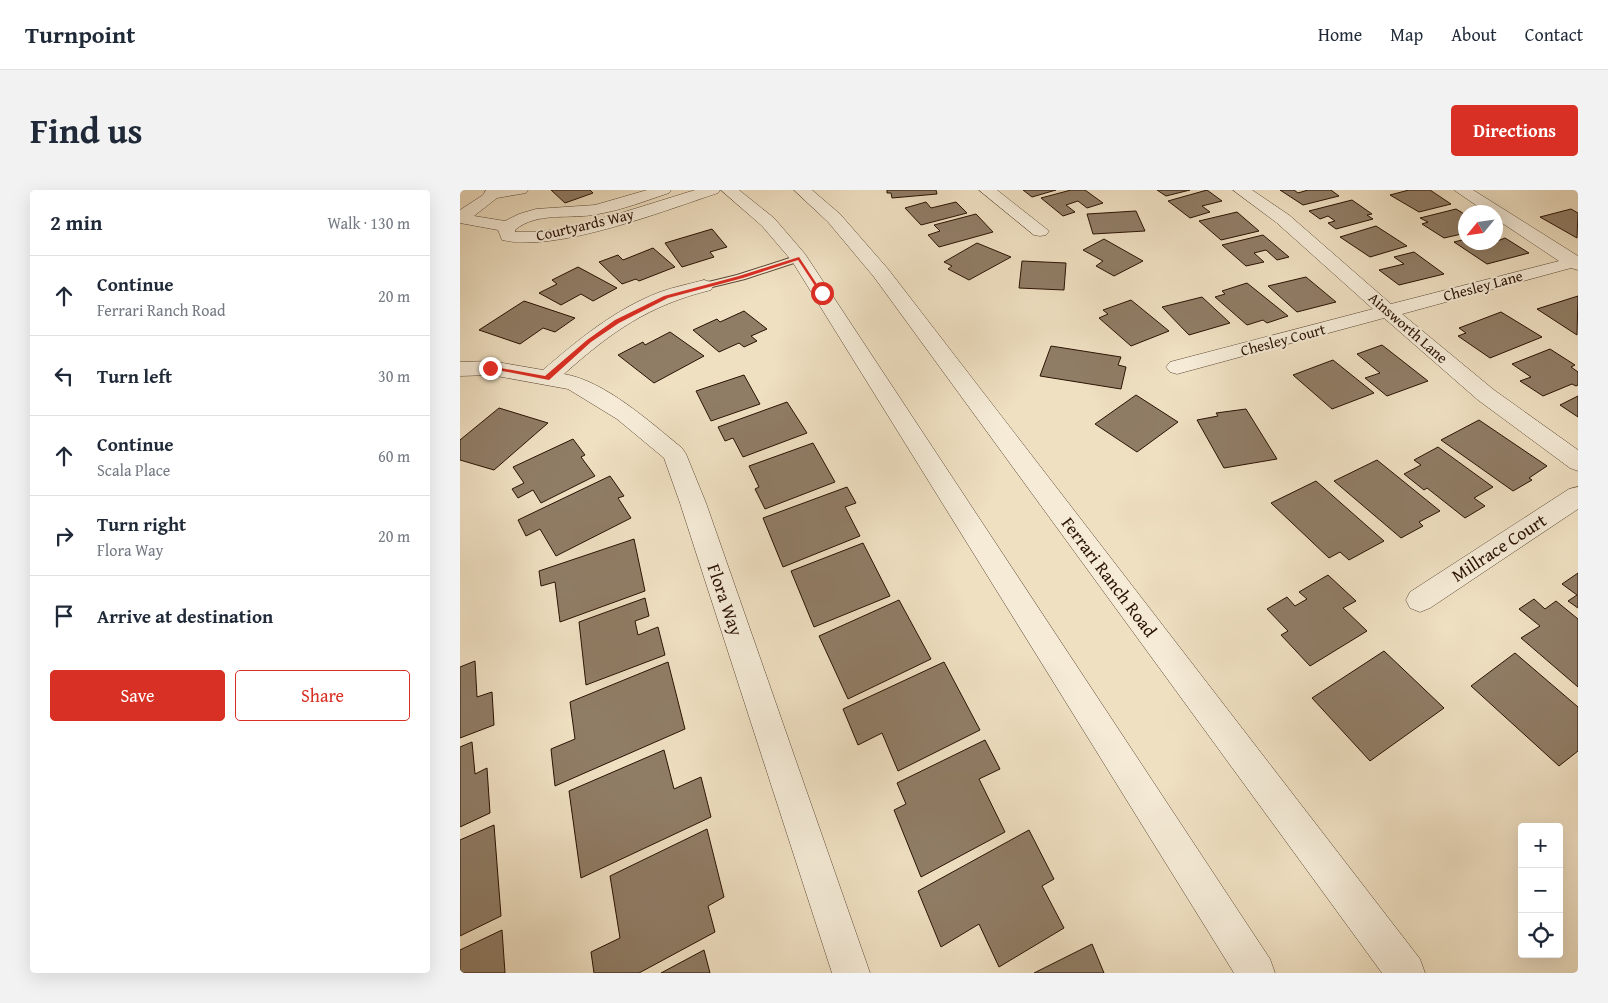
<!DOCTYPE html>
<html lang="en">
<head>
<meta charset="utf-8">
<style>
	:root { --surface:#fff; --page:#f2f2f3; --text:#1f2937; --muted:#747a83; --line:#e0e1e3; --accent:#d93025 }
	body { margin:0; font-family:"Gentium Book Plus",serif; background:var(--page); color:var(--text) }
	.controls { position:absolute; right:15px; bottom:15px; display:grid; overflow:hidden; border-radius:5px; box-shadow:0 5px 20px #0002 }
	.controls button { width:45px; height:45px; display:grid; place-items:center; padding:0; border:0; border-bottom:1px solid var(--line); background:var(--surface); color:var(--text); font:25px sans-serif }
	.compass { position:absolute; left:998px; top:15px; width:45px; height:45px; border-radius:50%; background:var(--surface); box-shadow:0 5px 20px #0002; rotate:241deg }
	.stop { position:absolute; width:15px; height:15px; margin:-11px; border:4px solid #d93025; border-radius:50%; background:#fff }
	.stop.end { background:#d93025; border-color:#fff; box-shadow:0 1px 5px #0008 }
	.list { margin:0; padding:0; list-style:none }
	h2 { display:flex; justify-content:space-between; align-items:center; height:65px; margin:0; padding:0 20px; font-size:21px }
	h2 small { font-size:16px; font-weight:400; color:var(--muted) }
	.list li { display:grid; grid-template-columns:32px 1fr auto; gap:15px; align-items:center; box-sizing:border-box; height:80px; padding:0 20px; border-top:1px solid var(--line) }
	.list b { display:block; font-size:19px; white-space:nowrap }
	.list p { margin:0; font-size:16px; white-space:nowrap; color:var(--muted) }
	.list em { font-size:16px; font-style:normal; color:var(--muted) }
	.actions { display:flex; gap:10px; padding:15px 20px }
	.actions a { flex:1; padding:11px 0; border:1px solid var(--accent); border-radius:5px; text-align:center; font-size:18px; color:var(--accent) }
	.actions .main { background:var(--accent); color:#fff }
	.icon { flex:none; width:28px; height:28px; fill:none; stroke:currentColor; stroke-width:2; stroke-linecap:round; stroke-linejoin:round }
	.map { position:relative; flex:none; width:1118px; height:783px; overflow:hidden; border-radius:5px }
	header { display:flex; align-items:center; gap:30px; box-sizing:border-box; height:70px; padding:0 25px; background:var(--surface); border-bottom:1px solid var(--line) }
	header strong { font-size:24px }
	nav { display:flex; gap:28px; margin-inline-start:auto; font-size:18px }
	.intro { display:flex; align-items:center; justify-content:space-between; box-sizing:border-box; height:120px; padding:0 30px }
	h1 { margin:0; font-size:35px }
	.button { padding:12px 22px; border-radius:5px; background:var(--accent); color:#fff; font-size:18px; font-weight:700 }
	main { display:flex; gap:30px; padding:0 30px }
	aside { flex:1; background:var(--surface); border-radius:5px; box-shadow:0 5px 20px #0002 }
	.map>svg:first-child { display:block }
	.building { fill:#907d66; stroke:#2a1203 }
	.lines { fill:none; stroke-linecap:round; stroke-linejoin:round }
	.service-casing { stroke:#5b4633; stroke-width:2 }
	.minor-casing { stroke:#5b4633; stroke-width:1 }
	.tertiary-casing { stroke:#5b4633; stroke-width:1 }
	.service { fill:#f5ebd7; fill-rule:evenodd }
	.minor { fill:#f5ebd7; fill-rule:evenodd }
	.tertiary { fill:#f5ebd7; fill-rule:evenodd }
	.route { fill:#d93025 }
	.labels { text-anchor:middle; stroke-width:4; stroke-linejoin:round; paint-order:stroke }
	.far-street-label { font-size:15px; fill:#2a1203; stroke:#f5ebd7 }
	.street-label { font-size:18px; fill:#2a1203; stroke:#f5ebd7 }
</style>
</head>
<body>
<header>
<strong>Turnpoint</strong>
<nav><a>Home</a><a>Map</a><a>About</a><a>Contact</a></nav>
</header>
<div class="intro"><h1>Find us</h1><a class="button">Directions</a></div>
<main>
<aside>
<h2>2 min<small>Walk · 130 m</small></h2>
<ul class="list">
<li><svg class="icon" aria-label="ahead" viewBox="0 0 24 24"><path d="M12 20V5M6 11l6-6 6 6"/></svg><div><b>Continue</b><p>Ferrari Ranch Road</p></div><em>20 m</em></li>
<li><svg class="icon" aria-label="left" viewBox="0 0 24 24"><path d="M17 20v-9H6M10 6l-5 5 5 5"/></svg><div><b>Turn left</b></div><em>30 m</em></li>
<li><svg class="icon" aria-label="ahead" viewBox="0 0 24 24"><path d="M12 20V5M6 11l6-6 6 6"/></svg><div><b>Continue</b><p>Scala Place</p></div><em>60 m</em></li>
<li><svg class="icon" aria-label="right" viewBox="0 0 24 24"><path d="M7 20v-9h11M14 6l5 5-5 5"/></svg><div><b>Turn right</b><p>Flora Way</p></div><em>20 m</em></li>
<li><svg class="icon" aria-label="arrive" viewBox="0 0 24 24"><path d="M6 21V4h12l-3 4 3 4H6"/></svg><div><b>Arrive at destination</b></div></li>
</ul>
<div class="actions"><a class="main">Save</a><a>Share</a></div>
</aside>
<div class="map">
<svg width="1118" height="783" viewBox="0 0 1118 783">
	<rect width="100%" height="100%" fill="#efe0c2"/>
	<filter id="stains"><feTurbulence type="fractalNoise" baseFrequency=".004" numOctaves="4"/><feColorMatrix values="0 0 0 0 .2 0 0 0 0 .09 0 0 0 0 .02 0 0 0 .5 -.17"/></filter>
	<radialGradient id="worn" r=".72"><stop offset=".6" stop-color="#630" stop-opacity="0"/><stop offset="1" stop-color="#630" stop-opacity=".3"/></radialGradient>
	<g class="building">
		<polygon points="91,0 130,0 133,3 105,13"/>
		<polygon points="427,0 476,0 477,4 432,8 431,3 427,3"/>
		<polygon points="563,0 596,0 572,7"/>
		<polygon points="611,0 625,0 643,13 627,18 618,11 606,15 615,22 603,26 581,8"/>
		<polygon points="697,0 730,0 706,6"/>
		<polygon points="747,0 762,11 742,16 750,22 730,28 708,11"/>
		<polygon points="820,0 834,0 838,3 848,0 871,0 879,6 843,15"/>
		<polygon points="949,0 970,0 991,14 959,22 930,5"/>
		<polygon points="892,10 912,24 907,25 913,29 876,39 868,33 875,31 868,26 860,29 849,21"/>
		<polygon points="466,12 471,18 496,12 507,23 461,35 445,18"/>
		<polygon points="996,19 1006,25 1006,43 984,48 962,34 968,32 960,28"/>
		<polygon points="1111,19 1118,23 1117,48 1080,27"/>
		<polygon points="676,21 685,41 633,44 627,24"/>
		<polygon points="777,22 799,41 761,50 739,31"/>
		<polygon points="516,24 533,42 479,57 468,45 480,41 474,35"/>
		<polygon points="916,36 947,56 910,67 880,47"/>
		<polygon points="252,39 267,57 250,62 254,67 222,77 205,53"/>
		<polygon points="803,45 829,67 817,70 806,60 794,63 804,72 786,76 762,55"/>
		<polygon points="1045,48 1069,63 1027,74 994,52 1006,49 1006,52 1022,52 1027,55"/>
		<polygon points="644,49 683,71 654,86 636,76 643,71 623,60"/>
		<polygon points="517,53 551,67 509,90 488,79 492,76 484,72"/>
		<polygon points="193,58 215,77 179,91 176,89 162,94 139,72 158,65 163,70"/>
		<polygon points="954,62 984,84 939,95 919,80 944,74 934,67"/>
		<polygon points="562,71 606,73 604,100 559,98"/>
		<polygon points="118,77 157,98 133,111 121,104 101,115 79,103 97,94 92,90"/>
		<polygon points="846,87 876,112 837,122 808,96"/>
		<polygon points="787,93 828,126 807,133 803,130 787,135 755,107 765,104 762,101"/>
		<polygon points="1118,106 1117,145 1077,119"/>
		<polygon points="742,107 770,133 729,145 702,117"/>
		<polygon points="671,110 709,141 671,156 639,128 648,124 643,120"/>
		<polygon points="64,111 115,128 95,142 83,138 60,154 19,140"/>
		<polygon points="284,121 307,139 291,146 297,151 284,157 279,153 259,162 233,140 257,129 260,132"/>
		<polygon points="1041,122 1082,147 1030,168 998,146 1006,143 999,138"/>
		<polygon points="210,142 244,166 194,193 158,165 183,152 185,155"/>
		<polygon points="922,155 968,191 927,206 905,188 920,183 897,164"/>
		<polygon points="591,156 661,167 658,175 666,177 661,199 580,186"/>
		<polygon points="1090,159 1115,175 1111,177 1118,182 1118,195 1116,196 1112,194 1083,206 1060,191 1071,187 1052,174"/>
		<polygon points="873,170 914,203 872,219 833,185"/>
		<polygon points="284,185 300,214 251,231 236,201"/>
		<polygon points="676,205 718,232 677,262 635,234"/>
		<polygon points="1118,206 1118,227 1100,215"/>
		<polygon points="327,212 347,243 283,267 273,248 265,251 258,237"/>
		<polygon points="39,218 88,233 34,280 0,270 0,250"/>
		<polygon points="786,219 817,269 764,278 737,230 758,226 756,223"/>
		<polygon points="1019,230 1087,276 1069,288 1072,290 1053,301 981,250"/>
		<polygon points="113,249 125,265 121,267 135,286 81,313 73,300 58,308 52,299 64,293 53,277"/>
		<polygon points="353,253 375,292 305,319 295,299 299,297 289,276"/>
		<polygon points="978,257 1033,297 1014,308 1025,316 1005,328 967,298 964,300 944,284 961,275 954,270"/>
		<polygon points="917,270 980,321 959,332 963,336 941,348 874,291"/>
		<polygon points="150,286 164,306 158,308 171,328 96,366 80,339 66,346 58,330"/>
		<polygon points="856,291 924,351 889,370 880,362 869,368 811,313"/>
		<polygon points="387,297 396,313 385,317 400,346 323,377 303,328"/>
		<polygon points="174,349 185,401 100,432 95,392 81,396 79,381"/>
		<polygon points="403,353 430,406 354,437 331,381"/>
		<polygon points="1118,383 1118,418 1108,411 1117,405 1102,394"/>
		<polygon points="868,385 896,411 883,418 907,441 850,476 821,445 828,441 807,419 827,407 835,416 847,409 839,402"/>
		<polygon points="185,408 189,426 175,431 178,445 198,437 205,465 126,495 119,432"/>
		<polygon points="1074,409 1085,419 1096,411 1118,429 1118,497 1061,448 1080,436 1059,419"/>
		<polygon points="439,410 471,469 388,509 359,446"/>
		<polygon points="924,461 984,518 910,571 852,508"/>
		<polygon points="1055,463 1118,517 1118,561 1099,576 1011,496"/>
		<polygon points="15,471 17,507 32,502 34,535 0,548 0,477"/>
		<polygon points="208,472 225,539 95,596 91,559 115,549 110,512"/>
		<polygon points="484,472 520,540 438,581 422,543 398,555 383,519"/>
		<polygon points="525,550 540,579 519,589 545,642 461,687 434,620 446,614 437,593"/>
		<polygon points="12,552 15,584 27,578 30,623 0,637 0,557"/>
		<polygon points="204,560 214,599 241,587 251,627 121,688 109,601"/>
		<polygon points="34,635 41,726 0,746 0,650"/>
		<polygon points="247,639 264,707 248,716 255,742 179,783 134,783 131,762 160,748 150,686"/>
		<polygon points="569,640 594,689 582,696 604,738 539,777 519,734 481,757 458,701"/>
		<polygon points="42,740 45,783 0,783 0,760"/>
		<polygon points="632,754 644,783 574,783"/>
		<polygon points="244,760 250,783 201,783"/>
	</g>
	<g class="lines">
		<defs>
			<polygon id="service" points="339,65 344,68 343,70 285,89 244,99 238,96 240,94 277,85"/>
			<g id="minor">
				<path d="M26,0h42l-2,3 -29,5 -23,18 31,5 14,-7 17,-5 59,-4 52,-15h24l-2,3c-24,8 -47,17 -71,21 -27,6 -61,-3 -83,16v2h19l25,-3 62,-16 74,-23h25l-2,3c-55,18 -162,60 -216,47l-4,-10 -38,-7v-13l23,-15z"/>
				<polygon points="519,0 537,0 589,41 586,45 580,46 574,45"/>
				<polygon points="773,0 792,0 829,25 931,114 1099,71 1036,29 1036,22 1026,22 994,0 1013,0 1118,66 1118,80 1111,78 942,124 1034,200 1118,260 1118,281 1110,278 1018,210 924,128 717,184 710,182 706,177 710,172 913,119 817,33"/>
				<path d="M244,90l7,2 2,4 -2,4c-62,15 -100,42 -147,84 41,7 86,48 118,74l4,6 20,49 164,470h-38l-152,-470 -16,-45 -47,-39 -49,-30 -77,-14 -31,1v-14l31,-1 52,9c35,-30 72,-61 117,-78 14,-5 29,-8 44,-12z"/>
				<polygon points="1118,297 1118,319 970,418 960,422 950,418 946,410 950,402 1109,299"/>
			</g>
			<g id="tertiary">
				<polygon points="261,0 279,0 314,28 345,64 810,769 815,783 774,783 332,71 302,36"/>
				<polygon points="334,0 352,0 380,24 428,79 960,769 965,783 922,783 414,87 368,32"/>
			</g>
		</defs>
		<use href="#service" class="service-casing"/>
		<use href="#minor" class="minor-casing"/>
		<use href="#tertiary" class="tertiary-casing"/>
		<use href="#service" class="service"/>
		<use href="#minor" class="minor"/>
		<use href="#tertiary" class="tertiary"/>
	</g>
	<polygon class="route" points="339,67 364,105 361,105 338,70 283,88 208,108 159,133 131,152 89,190 27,178 30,176 85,186 127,150 155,130 204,106 279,86"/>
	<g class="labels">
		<g class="far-street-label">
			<text transform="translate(125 35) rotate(-13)" y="5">Courtyards Way</text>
			<text transform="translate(1023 96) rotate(-15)" y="5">Chesley Lane</text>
			<text transform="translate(948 138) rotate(41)" y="5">Ainsworth Lane</text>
			<text transform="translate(823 150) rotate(-15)" y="5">Chesley Court</text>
		</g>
		<g class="street-label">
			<text transform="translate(1039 358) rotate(-33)" y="6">Millrace Court</text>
			<text transform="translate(649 387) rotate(53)" y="6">Ferrari Ranch Road</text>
			<text transform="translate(265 410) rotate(71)" y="6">Flora Way</text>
		</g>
	</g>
	<rect width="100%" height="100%" filter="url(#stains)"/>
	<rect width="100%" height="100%" fill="url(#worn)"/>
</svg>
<div class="controls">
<button>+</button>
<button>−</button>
<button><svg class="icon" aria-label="locate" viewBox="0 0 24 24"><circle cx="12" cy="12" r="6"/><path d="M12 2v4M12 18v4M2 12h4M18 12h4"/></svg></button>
</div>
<svg class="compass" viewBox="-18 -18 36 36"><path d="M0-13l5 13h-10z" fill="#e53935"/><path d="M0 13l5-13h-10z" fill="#747a83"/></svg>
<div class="stop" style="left:362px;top:103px"></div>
<div class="stop end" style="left:30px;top:178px"></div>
</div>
</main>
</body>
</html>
